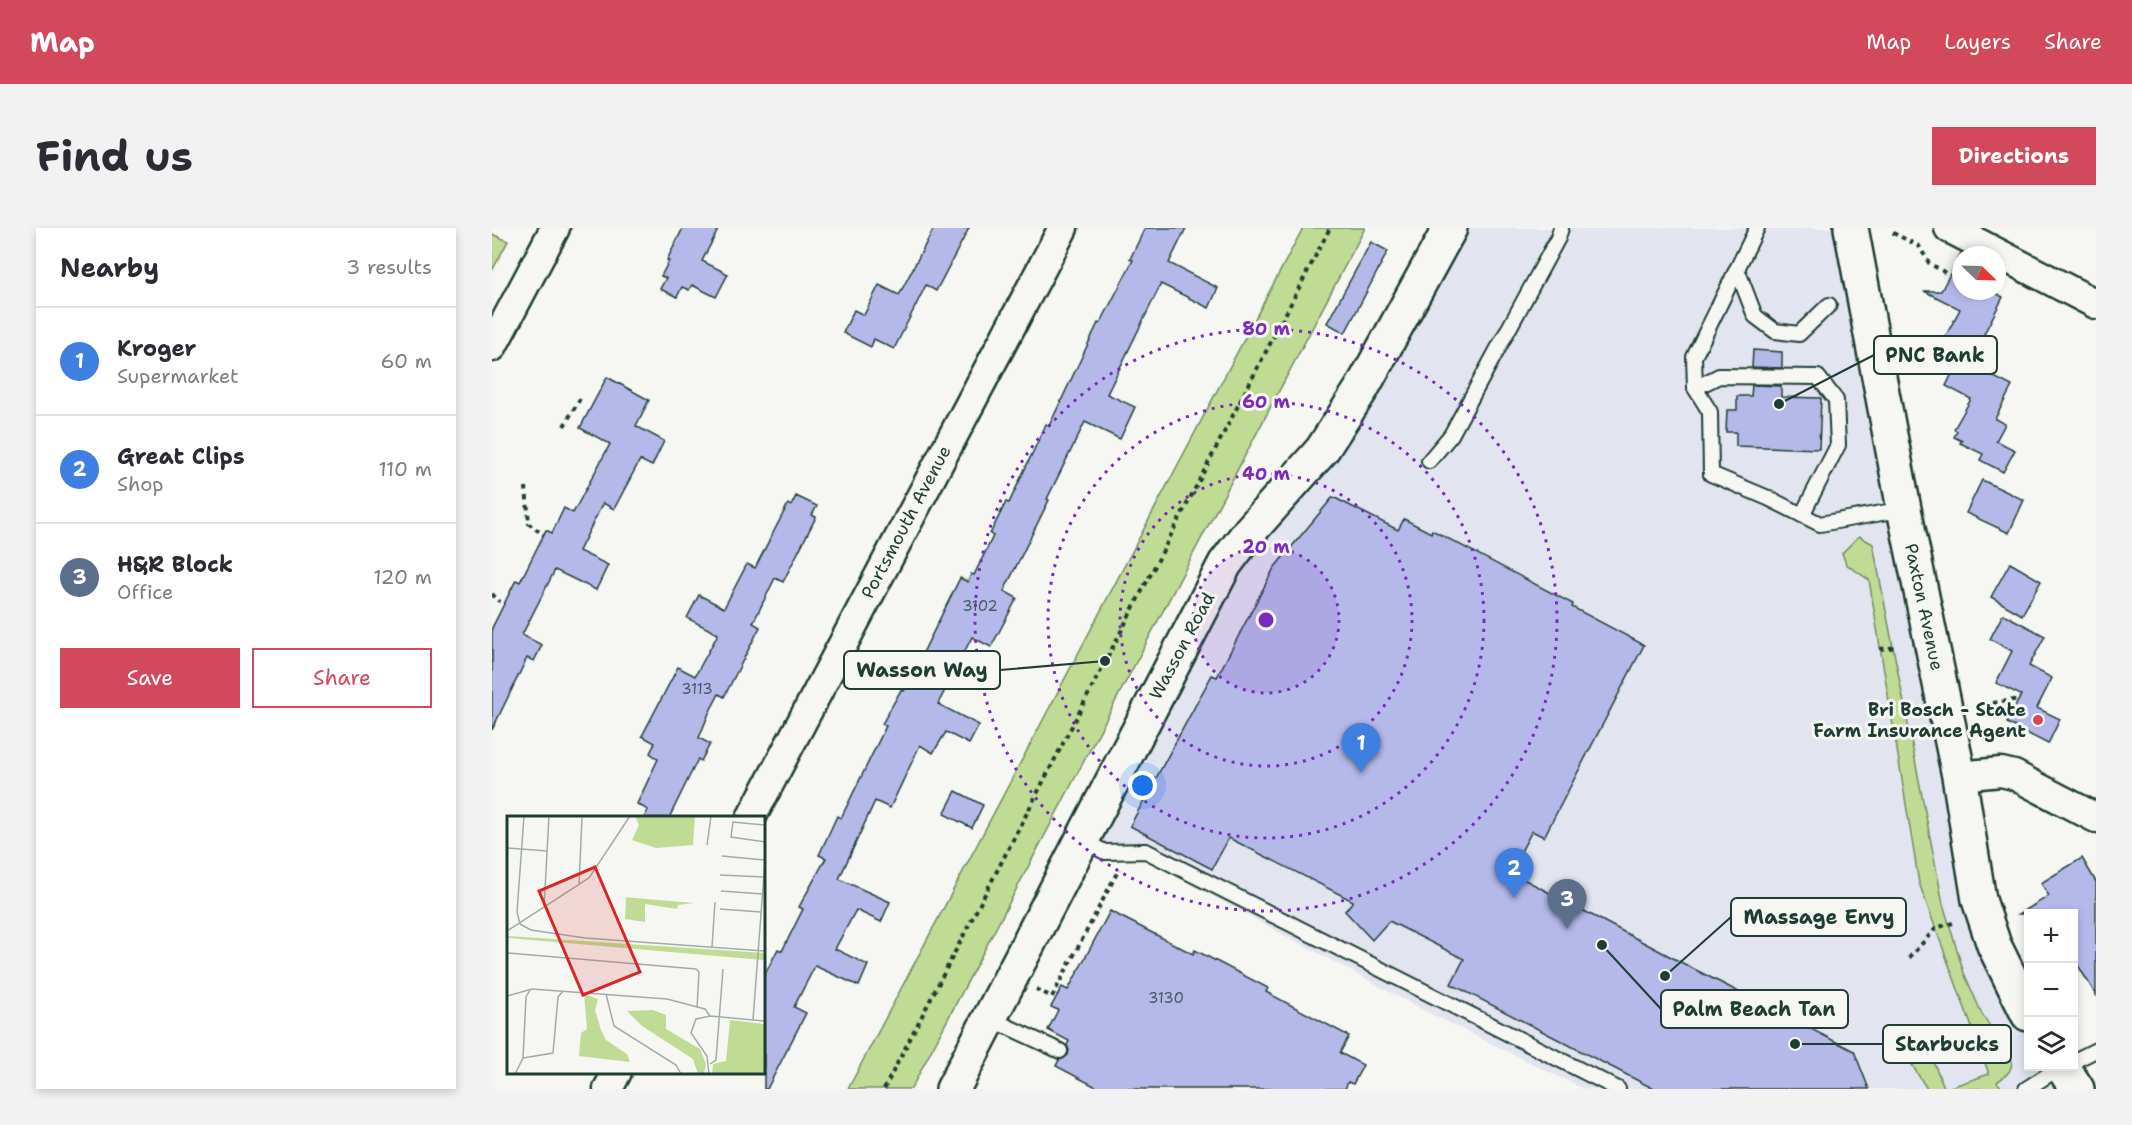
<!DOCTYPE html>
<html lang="en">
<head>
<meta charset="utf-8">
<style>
	:root { --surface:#fff; --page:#f2f2f3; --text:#2b2b33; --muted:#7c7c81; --line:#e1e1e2; --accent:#d1495b }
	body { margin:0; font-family:"Shantell Sans",sans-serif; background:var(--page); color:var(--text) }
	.controls { position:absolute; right:18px; bottom:18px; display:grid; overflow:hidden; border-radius:0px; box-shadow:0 3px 9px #0003 }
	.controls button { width:54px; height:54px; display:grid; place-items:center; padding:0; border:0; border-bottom:2px solid var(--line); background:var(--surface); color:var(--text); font:30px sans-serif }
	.compass { position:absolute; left:1460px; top:18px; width:54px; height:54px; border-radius:50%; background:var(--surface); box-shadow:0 3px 9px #0003; rotate:113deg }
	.you { position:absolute; left:651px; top:558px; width:21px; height:21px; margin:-15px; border:4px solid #fff; border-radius:50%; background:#1a73e8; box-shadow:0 0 0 9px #1a73e833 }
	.badge { display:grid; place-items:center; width:39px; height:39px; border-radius:50%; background:var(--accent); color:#fff; font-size:20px; font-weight:700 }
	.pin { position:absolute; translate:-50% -50px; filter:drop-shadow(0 2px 3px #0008) }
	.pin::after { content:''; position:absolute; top:32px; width:21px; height:18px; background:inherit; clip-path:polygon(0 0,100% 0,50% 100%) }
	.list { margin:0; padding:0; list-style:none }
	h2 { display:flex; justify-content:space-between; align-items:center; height:78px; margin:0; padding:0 24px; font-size:26px }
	h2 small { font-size:20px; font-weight:400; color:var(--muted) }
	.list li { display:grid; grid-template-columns:39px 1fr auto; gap:18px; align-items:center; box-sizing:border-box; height:108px; padding:0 24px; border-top:2px solid var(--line) }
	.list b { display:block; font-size:22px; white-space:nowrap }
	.list p { margin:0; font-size:20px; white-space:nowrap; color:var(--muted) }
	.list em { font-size:20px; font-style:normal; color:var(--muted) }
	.actions { display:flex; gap:12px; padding:18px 24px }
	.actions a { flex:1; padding:14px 0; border:2px solid var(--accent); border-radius:0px; text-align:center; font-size:21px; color:var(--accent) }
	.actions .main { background:var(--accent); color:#fff }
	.icon { flex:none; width:33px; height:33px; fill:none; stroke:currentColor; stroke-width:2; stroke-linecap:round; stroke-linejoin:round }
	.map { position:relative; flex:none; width:1604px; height:861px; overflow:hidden; border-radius:0px }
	header { display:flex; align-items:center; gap:36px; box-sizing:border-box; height:84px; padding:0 30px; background:var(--accent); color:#fff }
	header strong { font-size:28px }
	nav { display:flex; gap:33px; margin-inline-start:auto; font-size:21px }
	.intro { display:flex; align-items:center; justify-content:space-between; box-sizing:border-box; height:144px; padding:0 36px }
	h1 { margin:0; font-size:42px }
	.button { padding:15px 27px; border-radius:0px; background:var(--accent); color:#fff; font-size:21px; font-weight:700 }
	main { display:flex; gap:36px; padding:0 36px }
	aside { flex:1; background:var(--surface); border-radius:0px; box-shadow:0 3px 9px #0003 }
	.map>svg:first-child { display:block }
	.built { fill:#e2e4f0 }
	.green { fill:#c0db93; stroke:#708c64; stroke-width:1.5 }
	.building { fill:#b4b9ea; stroke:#1f3d34; stroke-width:1.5 }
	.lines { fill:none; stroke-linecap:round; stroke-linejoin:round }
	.lane-casing { stroke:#1f3d34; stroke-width:18 }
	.street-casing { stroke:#1f3d34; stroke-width:33 }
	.secondary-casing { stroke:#1f3d34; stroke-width:38 }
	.path { stroke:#1f3d34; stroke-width:4; stroke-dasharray:4.5 4.5; stroke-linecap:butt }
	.lane { stroke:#f6f6f2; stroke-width:14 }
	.street { stroke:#f6f6f2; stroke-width:28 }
	.secondary { stroke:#f6f6f2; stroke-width:33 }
	.ring { fill:none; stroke:#7b2cbf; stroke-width:3; stroke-dasharray:3 6 }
	.poi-dot { fill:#d1495b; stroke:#f6f6f2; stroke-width:2 }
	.labels { text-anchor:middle; stroke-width:6; stroke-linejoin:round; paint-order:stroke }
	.number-label { font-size:15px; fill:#445c62 }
	.street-label { font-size:18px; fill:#1f3d34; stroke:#f6f6f2 }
	.poi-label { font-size:18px; font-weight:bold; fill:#1f3d34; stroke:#f6f6f2; text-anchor:end }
	.inset-road { fill:none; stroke:#a0aca6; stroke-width:1.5 }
	.view { fill:#d62828; fill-opacity:0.15; stroke:#d62828; stroke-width:3 }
	.inset-edge { fill:none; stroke:#1f3d34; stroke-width:3 }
	.centre { fill:#7b2cbf; stroke:#f6f6f2; stroke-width:3 }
	.ring-label { font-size:18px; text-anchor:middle; font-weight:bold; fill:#7b2cbf; stroke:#f6f6f2; stroke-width:6; stroke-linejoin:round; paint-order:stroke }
	.leader { fill:none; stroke:#1f3d34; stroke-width:2 }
	.callout-dot { fill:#1f3d34; stroke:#f6f6f2; stroke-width:2 }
	.callout { fill:#f6f6f2; stroke:#1f3d34; stroke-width:2 }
	.callout-label { font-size:20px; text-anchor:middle; font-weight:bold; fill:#1f3d34 }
</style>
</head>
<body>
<header>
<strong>Map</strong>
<nav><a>Map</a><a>Layers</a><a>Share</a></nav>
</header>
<div class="intro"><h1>Find us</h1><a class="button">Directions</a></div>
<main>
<aside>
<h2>Nearby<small>3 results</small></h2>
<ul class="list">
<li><span class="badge" style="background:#3f7fe0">1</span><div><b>Kroger</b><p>Supermarket</p></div><em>60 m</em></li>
<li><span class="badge" style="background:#3f7fe0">2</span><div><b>Great Clips</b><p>Shop</p></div><em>110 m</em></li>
<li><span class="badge" style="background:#5c6f8a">3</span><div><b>H&amp;R Block</b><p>Office</p></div><em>120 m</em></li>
</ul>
<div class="actions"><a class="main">Save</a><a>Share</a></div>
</aside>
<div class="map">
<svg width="1604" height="861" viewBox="0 0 1604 861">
	<rect width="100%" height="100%" fill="#f6f6f2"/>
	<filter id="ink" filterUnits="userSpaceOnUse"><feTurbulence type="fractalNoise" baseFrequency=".0167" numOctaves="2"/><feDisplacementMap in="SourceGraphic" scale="12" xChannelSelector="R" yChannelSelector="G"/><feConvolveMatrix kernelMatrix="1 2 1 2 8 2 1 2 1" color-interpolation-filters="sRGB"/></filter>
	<g filter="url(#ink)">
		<polygon class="built" points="958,0 1359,0 1467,548 1536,786 1536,838 1570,839 1585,861 1092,861 937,785 657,634 589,612 758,303"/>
		<g class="green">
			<polygon points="811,0 873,0 419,861 356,861"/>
			<polygon points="0,6 16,13 0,43"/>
			<path d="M1367,308l14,8 70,360 21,69 18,41 30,47c0,11 -7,15 -15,21l4,5 -4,2h-70l-15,-24 20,-6 13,30 44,-15 -70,-191 -50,-303 -23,-16 -4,-11z"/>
		</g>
		<g class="building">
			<polygon points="191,0 227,0 210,33 236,46 224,69 200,57 197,62 190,59 185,69 168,61 174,50 169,48 177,33 175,32"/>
			<polygon points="442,0 477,0 444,63 434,57 402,121 382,111 379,119 351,105 362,82 372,87 387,57 407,67"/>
			<polygon points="653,0 694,0 677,35 726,60 717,80 669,56 615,166 643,179 628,211 593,194 555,271 557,272 512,363 525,370 499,419 480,409 446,476 487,497 477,516 454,504 441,525 428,517 398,580 383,573 347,651 398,674 389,694 364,682 343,721 376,737 367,758 323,738 302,779 314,785 275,861 272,861 272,748 286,721 290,723 311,681 307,679 334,630 327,627 345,588 349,590 394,498 390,496 409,462 412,463 468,350 476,354 479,346 482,347 501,308 498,306 514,274 517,275 554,196 557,198 606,95 608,96 641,32 638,31"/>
			<polygon points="879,14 896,23 853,105 835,95"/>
			<polygon points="1469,25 1469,63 1500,63 1511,69 1492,106 1504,113 1500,121 1505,124 1494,145 1520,158 1503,191 1513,196 1504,213 1523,222 1511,244 1488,232 1491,226 1468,215 1470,213 1462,209 1465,203 1462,201 1479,171 1454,158 1468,129 1448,119 1468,81 1432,63 1449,63"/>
			<polygon points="1261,122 1290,124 1290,140 1260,139"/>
			<polygon points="115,149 157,172 144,198 172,213 160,238 148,232 122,281 111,275 87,323 116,337 104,362 63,342 30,407 50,417 42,433 35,430 0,502 0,400 24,352 28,354 54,302 60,305 72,280 81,285 118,216 88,200"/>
			<polygon points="1260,157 1289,158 1289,169 1329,170 1327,221 1244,218 1244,204 1234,204 1235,182 1245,182 1245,168 1259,168"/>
			<polygon points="1490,252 1532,272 1517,305 1474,285"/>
			<polygon points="304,268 325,278 320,287 324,289 291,354 283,350 261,395 268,399 232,469 227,466 217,485 207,510 218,516 209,533 206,531 177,590 152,590 156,582 145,576 166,531 158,525 163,515 150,508 186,439 203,448 226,406 195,390 207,367 232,380 255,336 263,340 296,276 299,278"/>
			<polygon points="841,269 906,302 912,291 939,305 940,302 1081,376 1080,379 1152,417 1052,609 1040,603 1018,644 1200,740 1362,823 1377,861 1162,861 959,756 972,731 897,693 880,712 853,683 861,673 737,610 720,641 638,598 720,447 725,449 782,340"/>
			<polygon points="1518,335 1549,353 1530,387 1499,369"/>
			<polygon points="1511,386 1553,408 1537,438 1560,450 1545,480 1568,491 1556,516 1515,495 1529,467 1504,455 1520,423 1498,411"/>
			<polygon points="464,563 491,577 480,600 452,586"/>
			<polygon points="1590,630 1604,654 1604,767 1581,729 1581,686 1527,686 1557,668 1549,655"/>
			<polygon points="618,683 701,726 703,722 776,760 774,764 857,808 848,825 871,837 861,856 856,854 853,861 608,861 564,838 567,832 576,827 577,822 575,817 577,813 556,802 566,782 559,779 570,759 576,762"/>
		</g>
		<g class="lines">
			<defs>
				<g id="lane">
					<polyline points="1265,0 1202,129 1203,160 1218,184 1219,246 1276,270 1328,296 1412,281"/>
					<polyline points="1245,41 1263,88 1283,103 1307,106 1337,77"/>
					<polyline points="1203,160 1227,148 1326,149 1344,172 1346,217 1310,287"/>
					<polyline points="937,233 959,207 1066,10 1069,0"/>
					<polyline points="589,612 613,624 654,623 1126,861"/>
					<polyline points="497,790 568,823"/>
					<polyline points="1582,833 1604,822"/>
					<polyline points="1534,861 1570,838"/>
				</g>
				<g id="street">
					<polyline points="1457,0 1604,76"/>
					<polyline points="0,119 63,0"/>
					<polyline points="1467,548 1509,544 1522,547 1604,590"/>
					<polyline points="259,590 571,0"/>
					<polyline points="116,861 125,844"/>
				</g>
				<g id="secondary">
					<polyline points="1359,0 1412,281 1467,548 1487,672 1502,717 1536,786"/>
					<polyline points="1570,838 1585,861"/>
					<polyline points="461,861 733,336 758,303 830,222 870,160 958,0"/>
				</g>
			</defs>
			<use href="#lane" class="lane-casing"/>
			<use href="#street" class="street-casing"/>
			<use href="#secondary" class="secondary-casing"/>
			<g class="path">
				<polyline points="1401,5 1427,18 1437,35 1457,47"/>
				<polyline points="72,198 89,169"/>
				<polyline points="34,259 37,296 52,307"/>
				<polyline points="0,366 8,374"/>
				<polyline points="1388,421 1405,419"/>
				<polyline points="1501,475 1528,471"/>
				<polyline points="1417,730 1444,700 1461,695"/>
				<polyline points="544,761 560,769 627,641"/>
				<polyline points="1439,828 1453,822"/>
				<polyline points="392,861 838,0"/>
			</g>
			<use href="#lane" class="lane"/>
			<use href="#street" class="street"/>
			<use href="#secondary" class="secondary"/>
		</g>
	</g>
	<circle cx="774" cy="392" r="73" fill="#7b2cbf" fill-opacity=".12"/>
	<g class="ring">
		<circle cx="774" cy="392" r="73"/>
		<circle cx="774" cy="392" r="146"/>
		<circle cx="774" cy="392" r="218"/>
		<circle cx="774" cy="392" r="291"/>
	</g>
	<circle class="poi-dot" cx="1546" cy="492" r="6"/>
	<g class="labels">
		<g class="number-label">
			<text x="488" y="383">3102</text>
			<text x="205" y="466">3113</text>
			<text x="674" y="775">3130</text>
		</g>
		<g class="street-label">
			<text transform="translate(414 294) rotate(-62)" y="6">Portsmouth Avenue</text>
			<text transform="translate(1432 379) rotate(78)" y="6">Paxton Avenue</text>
			<text transform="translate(690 418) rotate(-62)" y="6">Wasson Road</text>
		</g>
		<g class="poi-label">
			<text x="1534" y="488">Bri Bosch - State<tspan x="1534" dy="21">Farm Insurance Agent</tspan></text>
		</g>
	</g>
	<g transform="translate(15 588)">
		<rect width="258" height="258" fill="#f6f6f2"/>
		<path d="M128,0h60l-2,29 -37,3 -24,-8 7,-15zM116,81l71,6 -16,2 -1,4 -32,-5v18l-20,-3 1,-21zM0,120l258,17v7l-258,-22zM77,178l14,5 -3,11 6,20 5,10 21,14 3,8 -51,-6 2,-23 6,-4zM146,194l13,5v14l34,20 6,15 -2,10h-6l-5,-15 -51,-33 -15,-15zM223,204l35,4v50h-53l1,-10 13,-3z" fill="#c0db93"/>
		<path class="inset-road" d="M258,9l-32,-3 -2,15 34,5M200,29l4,-29M0,32l40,3M215,40l43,4M213,59l45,2M72,69l3,-67M214,75l42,3M37,92l5,-92M213,93l41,3M13,108l11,6 54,8 180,13M13,108l-3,-12 7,-96M0,115l82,-53 41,-62M205,131l3,-45M0,137l189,16 3,3 -2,36M99,178l8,32 62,39 5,9M0,180l25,-7 135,10 38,10 5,7M246,204l12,-159M16,242l30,-5 5,-56 5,-6M203,248l6,-4 7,-91M8,258l8,-16 3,-61 4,-7M202,258l-2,-18 -16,-23 5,-14 14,-3 55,5"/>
		<path class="view" d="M88,51l45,105 -57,23 -44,-104z"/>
		<rect width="258" height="258" class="inset-edge"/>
	</g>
	<circle cx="774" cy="392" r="9" class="centre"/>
	<g class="ring-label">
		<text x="774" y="107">80 m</text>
		<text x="774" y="180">60 m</text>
		<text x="774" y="252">40 m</text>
		<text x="774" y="325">20 m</text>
	</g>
	<path class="leader" d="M1287 176L1382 127M613 433L508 442M1173 748L1239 689M1110 717L1169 781M1303 816L1391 816"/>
	<g class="callout-dot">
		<circle cx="1287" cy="176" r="6"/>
		<circle cx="613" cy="433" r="6"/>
		<circle cx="1173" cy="748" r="6"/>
		<circle cx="1110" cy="717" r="6"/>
		<circle cx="1303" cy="816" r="6"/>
	</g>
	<g class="callout">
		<rect x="1382" y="108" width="123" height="38" rx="6"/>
		<rect x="352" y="423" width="156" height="38" rx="6"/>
		<rect x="1239" y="670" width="175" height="38" rx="6"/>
		<rect x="1169" y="762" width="187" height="38" rx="6"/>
		<rect x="1391" y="797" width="128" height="38" rx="6"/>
	</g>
	<g class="callout-label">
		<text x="1443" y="134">PNC Bank</text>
		<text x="430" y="449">Wasson Way</text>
		<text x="1327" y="696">Massage Envy</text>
		<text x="1262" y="788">Palm Beach Tan</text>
		<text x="1455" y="823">Starbucks</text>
	</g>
</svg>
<div class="controls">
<button>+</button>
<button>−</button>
<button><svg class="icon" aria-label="layers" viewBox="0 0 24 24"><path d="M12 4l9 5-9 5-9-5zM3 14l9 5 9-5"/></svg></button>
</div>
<svg class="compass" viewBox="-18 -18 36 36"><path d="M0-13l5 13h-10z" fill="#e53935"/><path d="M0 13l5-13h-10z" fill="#7c7c81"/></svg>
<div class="you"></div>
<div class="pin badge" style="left:869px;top:545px;background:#3f7fe0">1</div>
<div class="pin badge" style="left:1022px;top:670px;background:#3f7fe0">2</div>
<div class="pin badge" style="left:1075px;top:701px;background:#5c6f8a">3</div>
</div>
</main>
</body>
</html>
